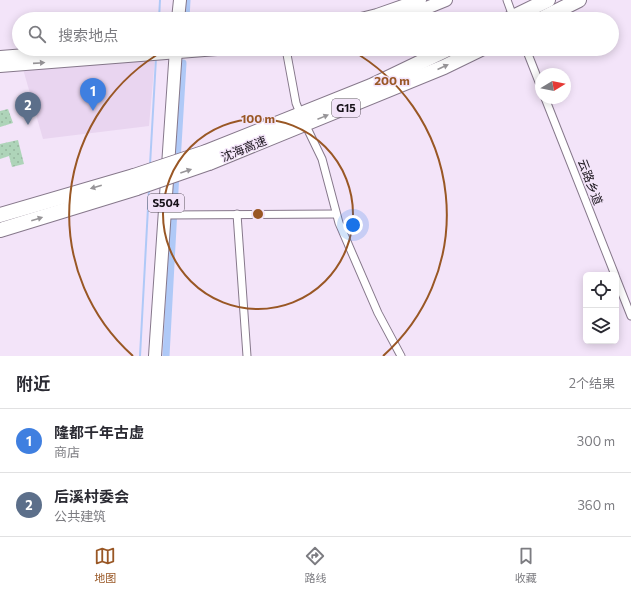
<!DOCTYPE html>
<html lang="zh">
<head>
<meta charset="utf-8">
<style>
	:root { --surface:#fff; --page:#f7f7f7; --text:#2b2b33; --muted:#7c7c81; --line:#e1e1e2; --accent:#995725 }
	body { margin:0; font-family:Commissioner,"Noto Sans SC",sans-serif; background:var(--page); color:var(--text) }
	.controls { position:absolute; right:12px; bottom:12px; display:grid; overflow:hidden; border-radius:6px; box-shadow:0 2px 10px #0003 }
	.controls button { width:36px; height:36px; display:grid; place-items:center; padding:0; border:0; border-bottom:1px solid var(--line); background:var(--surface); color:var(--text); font:20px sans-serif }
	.compass { position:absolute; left:535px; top:68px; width:36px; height:36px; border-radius:50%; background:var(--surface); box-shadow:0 2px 10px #0003; rotate:80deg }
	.you { position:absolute; left:353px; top:225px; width:14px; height:14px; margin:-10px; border:3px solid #fff; border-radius:50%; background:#1a73e8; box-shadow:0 0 0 6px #1a73e833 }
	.badge { display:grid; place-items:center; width:26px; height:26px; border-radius:50%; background:var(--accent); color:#fff; font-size:13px; font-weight:700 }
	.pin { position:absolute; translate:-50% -33px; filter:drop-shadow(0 1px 2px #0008) }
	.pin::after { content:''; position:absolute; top:21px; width:14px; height:12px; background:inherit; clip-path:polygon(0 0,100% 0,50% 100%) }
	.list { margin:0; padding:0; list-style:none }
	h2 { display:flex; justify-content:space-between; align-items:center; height:52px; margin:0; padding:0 16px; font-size:17px }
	h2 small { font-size:13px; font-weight:400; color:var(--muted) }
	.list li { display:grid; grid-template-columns:26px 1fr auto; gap:12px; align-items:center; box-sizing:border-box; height:64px; padding:0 16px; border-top:1px solid var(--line) }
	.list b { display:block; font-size:15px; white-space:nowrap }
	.list p { margin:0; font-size:13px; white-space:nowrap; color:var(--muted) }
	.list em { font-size:13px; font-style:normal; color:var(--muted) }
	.icon { flex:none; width:22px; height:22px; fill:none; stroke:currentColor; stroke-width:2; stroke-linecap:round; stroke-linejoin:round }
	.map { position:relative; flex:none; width:631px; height:356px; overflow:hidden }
	.search { position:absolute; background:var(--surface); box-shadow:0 2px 10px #0003; left:12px; right:12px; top:12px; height:44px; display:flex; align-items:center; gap:10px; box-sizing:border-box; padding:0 14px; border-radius:22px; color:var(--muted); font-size:15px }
	.sheet { height:180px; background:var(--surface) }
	nav { display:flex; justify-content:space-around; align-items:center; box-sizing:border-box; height:56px; border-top:1px solid var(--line); background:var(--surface); font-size:11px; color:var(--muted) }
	nav a { display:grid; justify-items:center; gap:2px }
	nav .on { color:var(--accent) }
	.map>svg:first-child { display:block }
	.built { fill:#e9d5f0 }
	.garden { fill:url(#garden-dots) }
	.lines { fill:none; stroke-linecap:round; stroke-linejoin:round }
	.stream { stroke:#afc9f7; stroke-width:2 }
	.canal { stroke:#afc9f7; stroke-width:7 }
	.street-casing { stroke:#86788b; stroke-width:9 }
	.primary-casing { stroke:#86788b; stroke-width:14 }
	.highway-casing { stroke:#86788b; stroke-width:16 }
	.street { stroke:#fff; stroke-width:7 }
	.primary { stroke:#fff; stroke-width:12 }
	.highway { stroke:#fff; stroke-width:14 }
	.highway-bridge-casing { stroke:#86788b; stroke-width:16; stroke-linecap:butt }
	.highway-bridge { stroke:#fff; stroke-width:14 }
	.oneway { fill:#979598 }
	.ring { fill:none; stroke:#995725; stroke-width:2 }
	.labels { text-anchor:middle; stroke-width:3; stroke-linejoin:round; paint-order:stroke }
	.shield { fill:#f3e4f9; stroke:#5a525d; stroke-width:1 }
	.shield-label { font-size:11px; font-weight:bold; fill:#18131a }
	.street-label { font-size:12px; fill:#18131a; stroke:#f3e4f9 }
	.centre { fill:#995725; stroke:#f3e4f9; stroke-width:2 }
	.ring-label { font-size:12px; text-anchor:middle; font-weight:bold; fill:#995725; stroke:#f3e4f9; stroke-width:3; stroke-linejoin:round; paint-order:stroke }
</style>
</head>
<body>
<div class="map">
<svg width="631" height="356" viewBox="0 0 631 356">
	<defs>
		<pattern id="garden-dots" width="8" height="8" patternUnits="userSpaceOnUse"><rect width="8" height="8" fill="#aed4b9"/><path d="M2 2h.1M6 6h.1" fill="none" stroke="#95b59e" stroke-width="1.8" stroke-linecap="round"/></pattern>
	</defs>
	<rect width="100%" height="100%" fill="#f3e4f9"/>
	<polygon class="built" points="155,58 149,126 43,139 23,69"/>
	<g class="garden">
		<polygon points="8,109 13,123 0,127 0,111"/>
		<polygon points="18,140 24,164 12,167 9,156 0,159 0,144"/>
	</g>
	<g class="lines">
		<g class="stream">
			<polyline points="159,19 160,0"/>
			<polyline points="150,165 156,58"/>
			<polyline points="140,356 149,189"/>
		</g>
		<g class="canal">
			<polyline points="186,19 187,0"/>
			<polyline points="177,162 183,63"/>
			<polyline points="166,356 176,172"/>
		</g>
		<defs>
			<g id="street">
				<polyline points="507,0 511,11"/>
				<polyline points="286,49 296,103 298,108"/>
				<polyline points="526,49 541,87"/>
				<polyline points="545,98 615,275"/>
				<polyline points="308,130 322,159 339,223 378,313 401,356"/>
				<polyline points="237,214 247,356"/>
				<polyline points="165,215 336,214"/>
				<polyline points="616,278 631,316"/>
			</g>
			<g id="primary">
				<polyline points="178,19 180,0"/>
				<polyline points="361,19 377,15 420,0"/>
				<polyline points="394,19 419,11 446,0"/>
				<polyline points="0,57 102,49"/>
				<polyline points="0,66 217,49"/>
				<polyline points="155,356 176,49"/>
			</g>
			<g id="highway">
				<polyline points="509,19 548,0"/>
				<polyline points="541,19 579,0"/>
				<polyline points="206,152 371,86 448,49"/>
				<polyline points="209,163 444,67 481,49"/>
				<polyline points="0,215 134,176"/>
				<polyline points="0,230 137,188"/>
			</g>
		</defs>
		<use href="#street" class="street-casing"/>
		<use href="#primary" class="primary-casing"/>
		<use href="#highway" class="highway-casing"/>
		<use href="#street" class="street"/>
		<use href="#primary" class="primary"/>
		<use href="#highway" class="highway"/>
		<defs>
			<g id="highway-bridge">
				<polyline points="134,176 206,152"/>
				<polyline points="137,188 209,163"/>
			</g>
		</defs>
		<use href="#highway-bridge" class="highway-bridge-casing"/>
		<use href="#highway-bridge" class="highway-bridge"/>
	</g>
	<defs><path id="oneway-solid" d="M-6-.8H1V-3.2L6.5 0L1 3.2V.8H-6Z"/></defs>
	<g class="oneway">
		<use href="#oneway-solid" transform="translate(39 63) rotate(-4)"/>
		<use href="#oneway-solid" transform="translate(443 67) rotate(-24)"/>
		<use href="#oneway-solid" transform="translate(323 117) rotate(-22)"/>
		<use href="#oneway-solid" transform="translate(186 171) rotate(-19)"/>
		<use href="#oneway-solid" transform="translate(96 187) rotate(164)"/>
		<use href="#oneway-solid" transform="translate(37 219) rotate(-17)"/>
	</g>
	<g class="ring">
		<circle cx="258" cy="214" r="95"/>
		<path d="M133 356A189 189 0 0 1 165 50M351 50A189 189 0 0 1 383 356"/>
	</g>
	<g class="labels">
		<g class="shield">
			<rect x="332" y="99" width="28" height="18" rx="3"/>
			<rect x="148" y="194" width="36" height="18" rx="3"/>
		</g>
		<g class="shield-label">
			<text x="346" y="112">G15</text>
			<text x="166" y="207">S504</text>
		</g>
		<g class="street-label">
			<text transform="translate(244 149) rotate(-22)" y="4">沈海高速</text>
			<text transform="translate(590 182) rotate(69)" y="4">云路乡道</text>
		</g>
	</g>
	<circle cx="258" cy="214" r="6" class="centre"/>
	<g class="ring-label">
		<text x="392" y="85">200 m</text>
		<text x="258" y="123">100 m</text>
	</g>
</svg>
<div class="controls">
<button><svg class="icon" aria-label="locate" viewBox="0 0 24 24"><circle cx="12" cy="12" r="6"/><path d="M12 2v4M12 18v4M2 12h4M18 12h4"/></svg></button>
<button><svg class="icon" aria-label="layers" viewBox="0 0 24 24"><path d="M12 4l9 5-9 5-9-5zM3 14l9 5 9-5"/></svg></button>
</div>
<svg class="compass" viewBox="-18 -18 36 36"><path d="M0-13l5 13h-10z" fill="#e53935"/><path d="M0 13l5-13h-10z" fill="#7c7c81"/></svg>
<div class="you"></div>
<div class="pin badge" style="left:93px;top:111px;background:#3f7fe0">1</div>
<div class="pin badge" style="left:28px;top:125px;background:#5c6f8a">2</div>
<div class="search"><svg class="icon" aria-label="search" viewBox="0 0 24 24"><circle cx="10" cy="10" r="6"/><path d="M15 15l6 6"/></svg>搜索地点</div>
</div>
<section class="sheet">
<h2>附近<small>2个结果</small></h2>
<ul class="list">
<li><span class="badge" style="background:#3f7fe0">1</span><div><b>隆都千年古虚</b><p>商店</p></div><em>300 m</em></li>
<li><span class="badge" style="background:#5c6f8a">2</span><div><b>后溪村委会</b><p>公共建筑</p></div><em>360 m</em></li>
</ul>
</section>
<nav>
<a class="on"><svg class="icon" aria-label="map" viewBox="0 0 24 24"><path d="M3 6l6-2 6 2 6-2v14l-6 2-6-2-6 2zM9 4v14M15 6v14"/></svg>地图</a>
<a><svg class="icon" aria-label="directions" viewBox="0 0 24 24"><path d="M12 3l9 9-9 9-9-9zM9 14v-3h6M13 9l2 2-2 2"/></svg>路线</a>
<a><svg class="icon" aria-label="saved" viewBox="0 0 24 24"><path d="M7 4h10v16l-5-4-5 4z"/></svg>收藏</a>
</nav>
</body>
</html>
